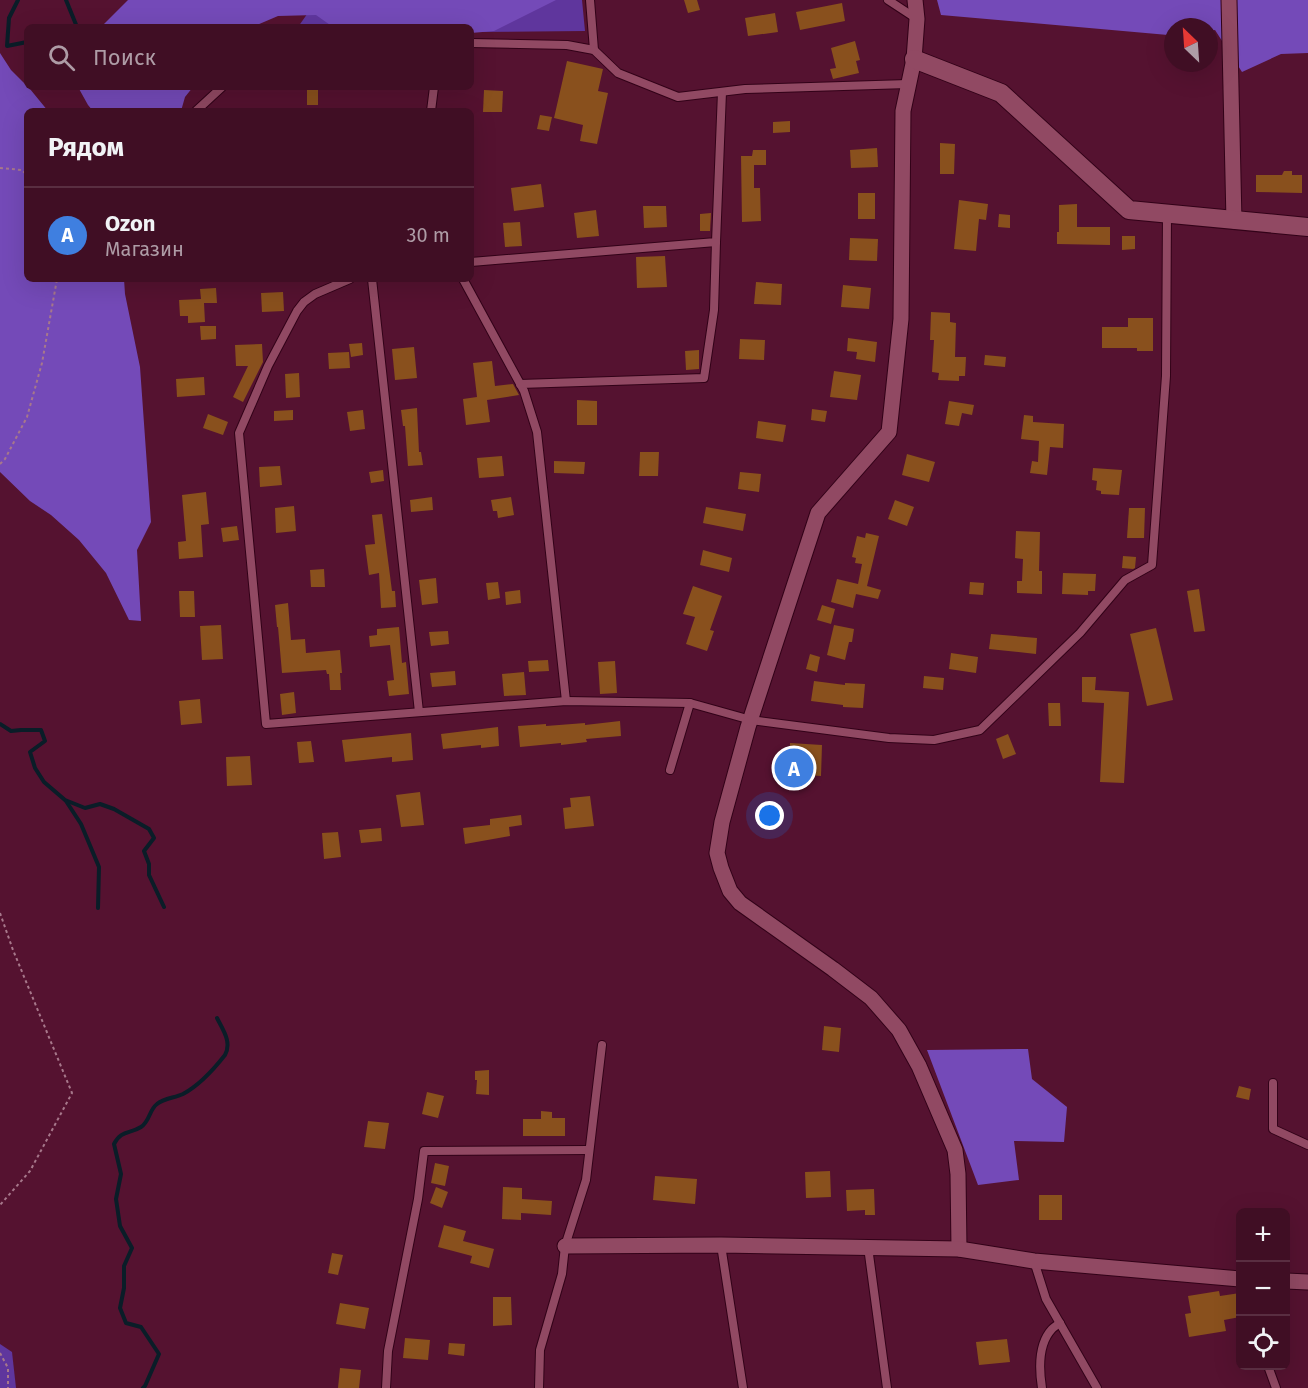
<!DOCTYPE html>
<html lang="ru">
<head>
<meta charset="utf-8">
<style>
	:root { --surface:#400e24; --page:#4b1c31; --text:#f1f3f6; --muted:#ae9ca6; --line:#592e41; --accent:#1a73e8 }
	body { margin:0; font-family:"Fira Sans",sans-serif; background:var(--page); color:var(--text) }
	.controls { position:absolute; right:18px; bottom:18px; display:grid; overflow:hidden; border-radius:9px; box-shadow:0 6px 24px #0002 }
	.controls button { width:54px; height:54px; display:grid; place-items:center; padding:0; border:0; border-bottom:2px solid var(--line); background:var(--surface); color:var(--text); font:30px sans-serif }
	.compass { position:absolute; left:1164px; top:18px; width:54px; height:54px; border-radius:50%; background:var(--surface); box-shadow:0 6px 24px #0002; rotate:335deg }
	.you { position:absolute; left:770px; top:816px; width:21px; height:21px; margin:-15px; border:4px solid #fff; border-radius:50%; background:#1a73e8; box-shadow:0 0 0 9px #1a73e833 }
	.badge { display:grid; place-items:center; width:39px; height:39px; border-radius:50%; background:var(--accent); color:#fff; font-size:20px; font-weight:700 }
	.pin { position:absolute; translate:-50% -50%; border:3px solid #fff; box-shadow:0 2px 6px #0006 }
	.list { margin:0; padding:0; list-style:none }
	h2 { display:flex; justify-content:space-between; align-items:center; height:78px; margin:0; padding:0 24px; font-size:26px }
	h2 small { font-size:20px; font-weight:400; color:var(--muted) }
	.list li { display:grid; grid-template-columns:39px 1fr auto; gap:18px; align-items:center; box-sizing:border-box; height:96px; padding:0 24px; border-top:2px solid var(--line) }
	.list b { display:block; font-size:22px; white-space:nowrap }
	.list p { margin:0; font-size:20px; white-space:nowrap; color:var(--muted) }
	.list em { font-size:20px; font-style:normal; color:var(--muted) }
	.icon { flex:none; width:33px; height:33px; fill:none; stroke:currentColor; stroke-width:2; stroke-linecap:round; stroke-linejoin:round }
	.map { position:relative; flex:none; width:1308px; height:1388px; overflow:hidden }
	.search { position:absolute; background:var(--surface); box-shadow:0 6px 24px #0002; left:24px; top:24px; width:450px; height:66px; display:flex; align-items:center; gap:15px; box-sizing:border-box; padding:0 21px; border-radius:9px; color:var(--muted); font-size:22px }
	.panel { position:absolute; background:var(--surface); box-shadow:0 6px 24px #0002; left:24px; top:108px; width:450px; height:174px; border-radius:9px }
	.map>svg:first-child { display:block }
	.green { fill:#5f369d }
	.forest { fill:#744ab8 }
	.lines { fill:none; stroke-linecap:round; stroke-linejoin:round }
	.stream { stroke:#0a1d28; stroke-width:4 }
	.building { fill:#89501d }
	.service-casing { stroke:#320218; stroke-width:10 }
	.minor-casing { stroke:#320218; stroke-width:17 }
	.tertiary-casing { stroke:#320218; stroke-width:20 }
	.path { stroke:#a7788b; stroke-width:2; stroke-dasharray:3 3; stroke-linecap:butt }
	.service { stroke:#914963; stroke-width:8 }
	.minor { stroke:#914963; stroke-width:15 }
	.tertiary { stroke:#914963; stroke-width:18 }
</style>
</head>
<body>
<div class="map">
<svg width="1308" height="1388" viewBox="0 0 1308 1388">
	<rect width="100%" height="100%" fill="#551230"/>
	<g class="green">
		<polygon points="317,0 582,0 585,31 471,32 471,27 298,27"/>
		<polygon points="0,1344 12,1352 16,1388 0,1388"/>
	</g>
	<g class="forest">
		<polygon points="128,0 556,0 494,31 471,33 471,27 333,27 316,15 278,16 252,27 101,27"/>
		<polygon points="937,0 1308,0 1308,53 1281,54 1242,72 1215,30 1209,31 1209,27 1173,27 1173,35 1168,35 941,15"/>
		<polygon points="0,53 11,70 30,89 48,111 27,111 27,279 124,279 125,294 140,367 151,522 137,550 141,621 129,620 106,573 79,540 51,515 30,501 0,472"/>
		<polygon points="78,87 193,87 185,97 181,111 93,111 88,105"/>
		<polygon points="1028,1049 1032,1079 1067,1107 1064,1142 1014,1141 1019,1180 978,1185 927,1050"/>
	</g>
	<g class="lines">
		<g class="stream">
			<polyline points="18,0 9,18 7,46 27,42"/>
			<polyline points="66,0 77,27"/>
			<polyline points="0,724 11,731 21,730 41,730 45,741 30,752 35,768 44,782 65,800 85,808 100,804 114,809 149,829 154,838 144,851 149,864 149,875 164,907"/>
			<polyline points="66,801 81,824 99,867 98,908"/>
			<path d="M143,1388l2,-2 14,-32 -18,-27 -15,-4 -6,-15 4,-20v-22l8,-18 -12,-22 -4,-27 5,-25 -7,-30c7,-14 16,-10 27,-17 9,-6 8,-17 16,-23 7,-6 18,-6 26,-10 17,-9 31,-25 42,-39 7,-13 -2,-25 -8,-37"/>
		</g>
	</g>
	<g class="building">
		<polygon points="684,0 697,0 700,10 688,13"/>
		<polygon points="842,3 845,21 800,30 796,12"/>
		<polygon points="775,13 778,32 748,36 745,18"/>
		<polygon points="855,41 860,60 856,61 859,73 833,79 830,69 836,68 831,48"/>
		<polygon points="567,61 603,69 598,91 608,93 597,144 580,141 583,125 554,118"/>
		<rect x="307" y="87" width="11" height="18"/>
		<polygon points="484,90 503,91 502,112 483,112"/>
		<polygon points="540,115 552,117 549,131 537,129"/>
		<polygon points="790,121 790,132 773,133 773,122"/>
		<polygon points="940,143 955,144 954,174 940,174"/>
		<polygon points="877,148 878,167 851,168 850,150"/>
		<polygon points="753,150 766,150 766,165 754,165 754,188 760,188 761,221 742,222 741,156 752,156"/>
		<polygon points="1284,171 1292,171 1292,175 1302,175 1302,193 1256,192 1256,175 1282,175"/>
		<polygon points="541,184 544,207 514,211 511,188"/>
		<rect x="858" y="193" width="17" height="26"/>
		<polygon points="959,200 988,204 986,220 979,219 976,251 954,249"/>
		<polygon points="1077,204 1077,227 1110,227 1110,245 1057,244 1057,232 1059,232 1059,205"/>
		<polygon points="643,206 666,206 667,227 644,228"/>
		<polygon points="596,210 599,236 577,238 574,213"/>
		<polygon points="711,213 710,231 700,231 700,214"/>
		<polygon points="999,214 1010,215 1010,228 998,227"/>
		<polygon points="520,222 522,246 505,247 503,223"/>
		<polygon points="1122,236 1135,236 1135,249 1122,250"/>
		<polygon points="850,238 878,239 877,261 849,260"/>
		<polygon points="665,256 667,287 637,288 636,257"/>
		<polygon points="756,282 782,284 781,305 754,304"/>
		<polygon points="843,285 871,288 869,309 841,307"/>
		<polygon points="216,288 217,303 204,303 205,322 188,323 188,316 180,316 179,300 201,299 200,289"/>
		<polygon points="283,292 284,311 262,312 261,293"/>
		<polygon points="931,312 950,313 950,322 956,323 955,357 966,357 965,376 959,376 959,381 938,380 939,373 932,372 934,340 930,340"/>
		<polygon points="1128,318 1153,318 1153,351 1137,351 1137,348 1102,348 1102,327 1128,327"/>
		<polygon points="200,326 216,326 216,339 201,340"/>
		<polygon points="848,338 877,342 875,362 856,359 857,352 847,351"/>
		<polygon points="740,339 765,340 764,360 739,359"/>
		<polygon points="362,343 363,355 351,357 349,344"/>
		<polygon points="262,344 263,362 243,402 233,397 248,366 236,366 235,345"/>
		<polygon points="414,347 417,378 395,380 392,349"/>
		<polygon points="699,350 699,369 686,370 685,351"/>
		<polygon points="349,352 350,368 329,369 328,353"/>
		<polygon points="985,355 1006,357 1005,367 984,365"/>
		<polygon points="492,361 495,386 513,384 519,395 487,400 490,422 466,425 463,399 477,397 473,363"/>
		<polygon points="834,371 861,375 857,400 830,397"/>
		<polygon points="299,373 300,397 286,398 285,374"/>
		<polygon points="204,377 205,395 177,397 176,379"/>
		<polygon points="577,400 597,401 597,425 577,425"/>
		<polygon points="949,401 974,405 972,415 962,413 959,426 945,424"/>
		<polygon points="417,408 419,452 421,452 423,465 408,466 405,426 403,426 401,410"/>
		<polygon points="812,409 827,411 825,422 811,420"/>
		<polygon points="293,410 293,420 274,421 274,411"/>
		<polygon points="363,410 365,429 350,431 347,412"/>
		<polygon points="208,414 228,422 223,435 203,428"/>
		<polygon points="1024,415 1033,416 1033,422 1064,424 1063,448 1050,447 1047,475 1030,473 1032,461 1038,462 1039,441 1021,439"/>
		<polygon points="758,421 786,425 783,442 756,438"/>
		<polygon points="640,452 659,452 658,476 639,476"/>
		<polygon points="907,454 935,462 929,482 902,475"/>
		<polygon points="502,456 504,476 479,478 477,458"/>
		<polygon points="554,461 585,462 584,474 554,473"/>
		<polygon points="280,466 282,485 260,487 259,467"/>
		<polygon points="1093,468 1122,470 1119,495 1101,494 1101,491 1096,490 1097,481 1092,480"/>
		<polygon points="383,470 384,481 371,483 369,472"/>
		<polygon points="740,472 761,474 759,492 738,489"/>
		<polygon points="206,492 209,524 201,525 203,557 179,559 178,542 186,541 182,495"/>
		<polygon points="432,497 433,510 411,512 410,500"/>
		<polygon points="511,497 514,515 498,518 497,511 493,511 491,500"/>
		<polygon points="895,500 914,507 907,526 888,519"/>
		<polygon points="294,506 296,531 276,533 275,508"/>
		<polygon points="706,507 746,514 743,531 703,523"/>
		<polygon points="1129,508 1145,508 1144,538 1127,538"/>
		<polygon points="382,514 392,591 395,591 396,607 381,608 379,573 369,575 365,545 375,544 372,515"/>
		<polygon points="237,526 239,540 223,542 221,528"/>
		<polygon points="1016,531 1040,532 1039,571 1042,571 1042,594 1017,593 1017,581 1022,581 1023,559 1015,558"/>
		<polygon points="866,533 879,536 867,586 881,590 878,599 856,594 853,608 831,602 837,579 858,584 862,564 855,563 856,558 852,557 857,536 865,538"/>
		<polygon points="703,550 732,558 729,572 700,565"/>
		<polygon points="1123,556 1136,557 1135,568 1133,569 1122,568"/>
		<polygon points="324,569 325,587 311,587 310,570"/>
		<polygon points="1063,573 1096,574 1095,591 1088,591 1088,595 1062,594"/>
		<polygon points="436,578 438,603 422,605 419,580"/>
		<polygon points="498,582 500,598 488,600 486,583"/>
		<polygon points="970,582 984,583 983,595 969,594"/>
		<polygon points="693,586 722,596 710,630 714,631 707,651 686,644 695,617 683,614"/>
		<polygon points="1199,589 1205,631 1194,632 1187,591"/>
		<polygon points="520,590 521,603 506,605 505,592"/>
		<polygon points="179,591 194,591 195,617 180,617"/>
		<polygon points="288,603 291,640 305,639 306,653 340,650 342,673 340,673 341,690 330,690 329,674 327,674 326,670 282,673 278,627 277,627 275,605"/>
		<polygon points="822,605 835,609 831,624 817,620"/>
		<polygon points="221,625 223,659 202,660 200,626"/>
		<polygon points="834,625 854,629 852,642 849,642 845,660 827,655"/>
		<polygon points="399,627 402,663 406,662 409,694 389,696 387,681 394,680 390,645 370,647 369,636 377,635 377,629"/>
		<polygon points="1156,628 1173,700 1147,706 1130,634"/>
		<polygon points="448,631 449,644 431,646 429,632"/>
		<polygon points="991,634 1037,638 1036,654 989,649"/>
		<polygon points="951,653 978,657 976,673 949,669"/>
		<polygon points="810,654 820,657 817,672 806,669"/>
		<polygon points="548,660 549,671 529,672 528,661"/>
		<polygon points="615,661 617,693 600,694 598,662"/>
		<polygon points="455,671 456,685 432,687 430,673"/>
		<polygon points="524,672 526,695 504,696 502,674"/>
		<polygon points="924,676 944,678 943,690 923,688"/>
		<polygon points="1082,677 1096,677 1095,690 1129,692 1124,783 1100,782 1104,703 1082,702"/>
		<polygon points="814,681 845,685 845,683 865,684 863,708 843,707 843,705 811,701"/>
		<polygon points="294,692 296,713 282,715 280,694"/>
		<polygon points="200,699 202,723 181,725 179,701"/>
		<polygon points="1048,703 1060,703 1061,726 1049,726"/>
		<polygon points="620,721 621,736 586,739 587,742 561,745 561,743 520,747 518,726 546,724 546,726 585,723 585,725"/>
		<polygon points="498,727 499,746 481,748 481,745 443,749 441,734"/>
		<polygon points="411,733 413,760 392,762 392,757 345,762 342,740"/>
		<polygon points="1008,734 1016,754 1003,759 996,739"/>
		<polygon points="311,741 314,762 299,763 297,742"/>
		<polygon points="790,743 822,745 821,776 788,774"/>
		<polygon points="250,756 252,785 227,786 226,757"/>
		<polygon points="420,792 424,825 401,827 396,795"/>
		<polygon points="590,796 594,826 565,829 563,808 571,807 570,798"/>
		<polygon points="521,815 522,825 509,827 510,836 465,844 463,828 490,825 490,819"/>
		<polygon points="381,828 382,841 361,843 359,830"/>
		<polygon points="338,832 341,857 324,859 322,833"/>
		<polygon points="824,1026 841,1028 839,1052 822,1050"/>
		<polygon points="489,1070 489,1095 476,1094 477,1080 475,1080 475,1071"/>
		<polygon points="1239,1086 1251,1089 1249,1100 1236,1097"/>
		<polygon points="427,1092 444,1096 438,1118 422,1114"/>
		<polygon points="541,1111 552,1112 552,1118 565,1118 565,1136 523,1136 523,1119 541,1119"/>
		<polygon points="368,1121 389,1123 385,1149 364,1147"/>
		<polygon points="435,1163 449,1166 445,1186 431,1183"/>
		<polygon points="830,1171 831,1197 806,1198 805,1172"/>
		<polygon points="655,1176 697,1179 695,1204 653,1200"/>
		<polygon points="436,1187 448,1192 442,1208 430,1203"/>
		<polygon points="503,1187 522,1188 522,1199 552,1201 551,1215 521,1213 521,1220 502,1219"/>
		<polygon points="874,1189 875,1215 865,1215 865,1210 847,1211 846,1190"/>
		<rect x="1039" y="1195" width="23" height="25"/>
		<polygon points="444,1225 466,1231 463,1241 494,1249 489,1268 470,1263 472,1256 438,1247"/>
		<polygon points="332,1253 343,1255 338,1275 328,1273"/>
		<polygon points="1219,1291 1220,1296 1240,1293 1240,1317 1224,1320 1226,1331 1189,1337 1185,1314 1191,1313 1188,1296"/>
		<polygon points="493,1297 511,1297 512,1325 493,1326"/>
		<polygon points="340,1303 369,1308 365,1329 336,1324"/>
		<polygon points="405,1338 430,1340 428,1360 403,1358"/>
		<polygon points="1007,1339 1010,1362 979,1365 976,1342"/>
		<polygon points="449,1343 465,1344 464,1356 448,1354"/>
		<polygon points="340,1368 361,1370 359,1388 338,1388"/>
	</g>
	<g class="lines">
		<defs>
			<g id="service">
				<polyline points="590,0 594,50"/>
				<polyline points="888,0 917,19"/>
				<polyline points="471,43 567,45 594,50 618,73 678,97 745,89 908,84"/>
				<polyline points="196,111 222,87"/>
				<polyline points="431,111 434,87"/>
				<polyline points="471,262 716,242 722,92"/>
				<polyline points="350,279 315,294 304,302 297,311 268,366 239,433 266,724 566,701 690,703 751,720 889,738 934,740 980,730 1080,633 1125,580 1152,565 1166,376 1167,214"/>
				<polyline points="372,279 419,712"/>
				<polyline points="463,279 524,391 537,432 566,701"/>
				<polyline points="520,384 704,378 714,310 716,242"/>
				<polyline points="670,770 690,703"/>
				<polyline points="1273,1083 1273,1129 1308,1145"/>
				<polyline points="721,1245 743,1388"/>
				<polyline points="868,1247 887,1388"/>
				<polyline points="1034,1261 1046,1299 1097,1388"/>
				<polyline points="1268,1366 1276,1388"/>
				<polyline points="386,1388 388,1351 418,1199 424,1151 589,1150"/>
				<polyline points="539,1388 540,1350 562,1274 565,1246 586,1180 602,1045"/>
				<path d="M1042,1388c-3,-19 -4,-44 10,-59 2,-2 5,-4 8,-6"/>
			</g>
			<g id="minor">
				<polyline points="915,0 917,19 914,59 903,111 901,319 889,432 818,513 748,727 722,822 717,853 721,868 730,891 740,903 833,969 871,998 899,1030 919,1066 955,1150 958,1174 959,1249"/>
				<polyline points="1229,0 1234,221"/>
				<polyline points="565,1246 721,1245 959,1249 1034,1261 1240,1279"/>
				<polyline points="1286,1281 1308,1282"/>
			</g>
			<polyline id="tertiary" points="914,59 1001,93 1129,210 1308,227"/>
		</defs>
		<use href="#service" class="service-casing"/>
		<use href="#minor" class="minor-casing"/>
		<use href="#tertiary" class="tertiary-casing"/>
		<g class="path">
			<polyline points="0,168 22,170 27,175"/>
			<polyline points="0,464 5,459 27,417 42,363 57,279"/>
			<polyline points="0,913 13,950 72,1093 30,1171 0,1205"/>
			<polyline points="0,1353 8,1368 8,1388"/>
		</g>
		<use href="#service" class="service"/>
		<use href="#minor" class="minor"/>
		<use href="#tertiary" class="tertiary"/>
	</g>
</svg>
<div class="controls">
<button>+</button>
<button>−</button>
<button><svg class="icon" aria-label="locate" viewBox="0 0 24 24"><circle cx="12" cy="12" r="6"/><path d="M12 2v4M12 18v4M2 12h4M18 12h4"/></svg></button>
</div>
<svg class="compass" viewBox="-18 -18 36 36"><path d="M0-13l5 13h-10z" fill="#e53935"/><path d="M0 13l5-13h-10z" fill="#ae9ca6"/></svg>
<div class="you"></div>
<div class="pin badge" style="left:794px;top:768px;background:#3f7fe0">A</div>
<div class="search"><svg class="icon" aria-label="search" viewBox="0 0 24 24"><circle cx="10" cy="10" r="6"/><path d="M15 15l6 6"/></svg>Поиск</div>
<section class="panel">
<h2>Рядом<small></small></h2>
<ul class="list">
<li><span class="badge" style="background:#3f7fe0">A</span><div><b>Ozon</b><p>Магазин</p></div><em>30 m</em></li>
</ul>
</section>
</div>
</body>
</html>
